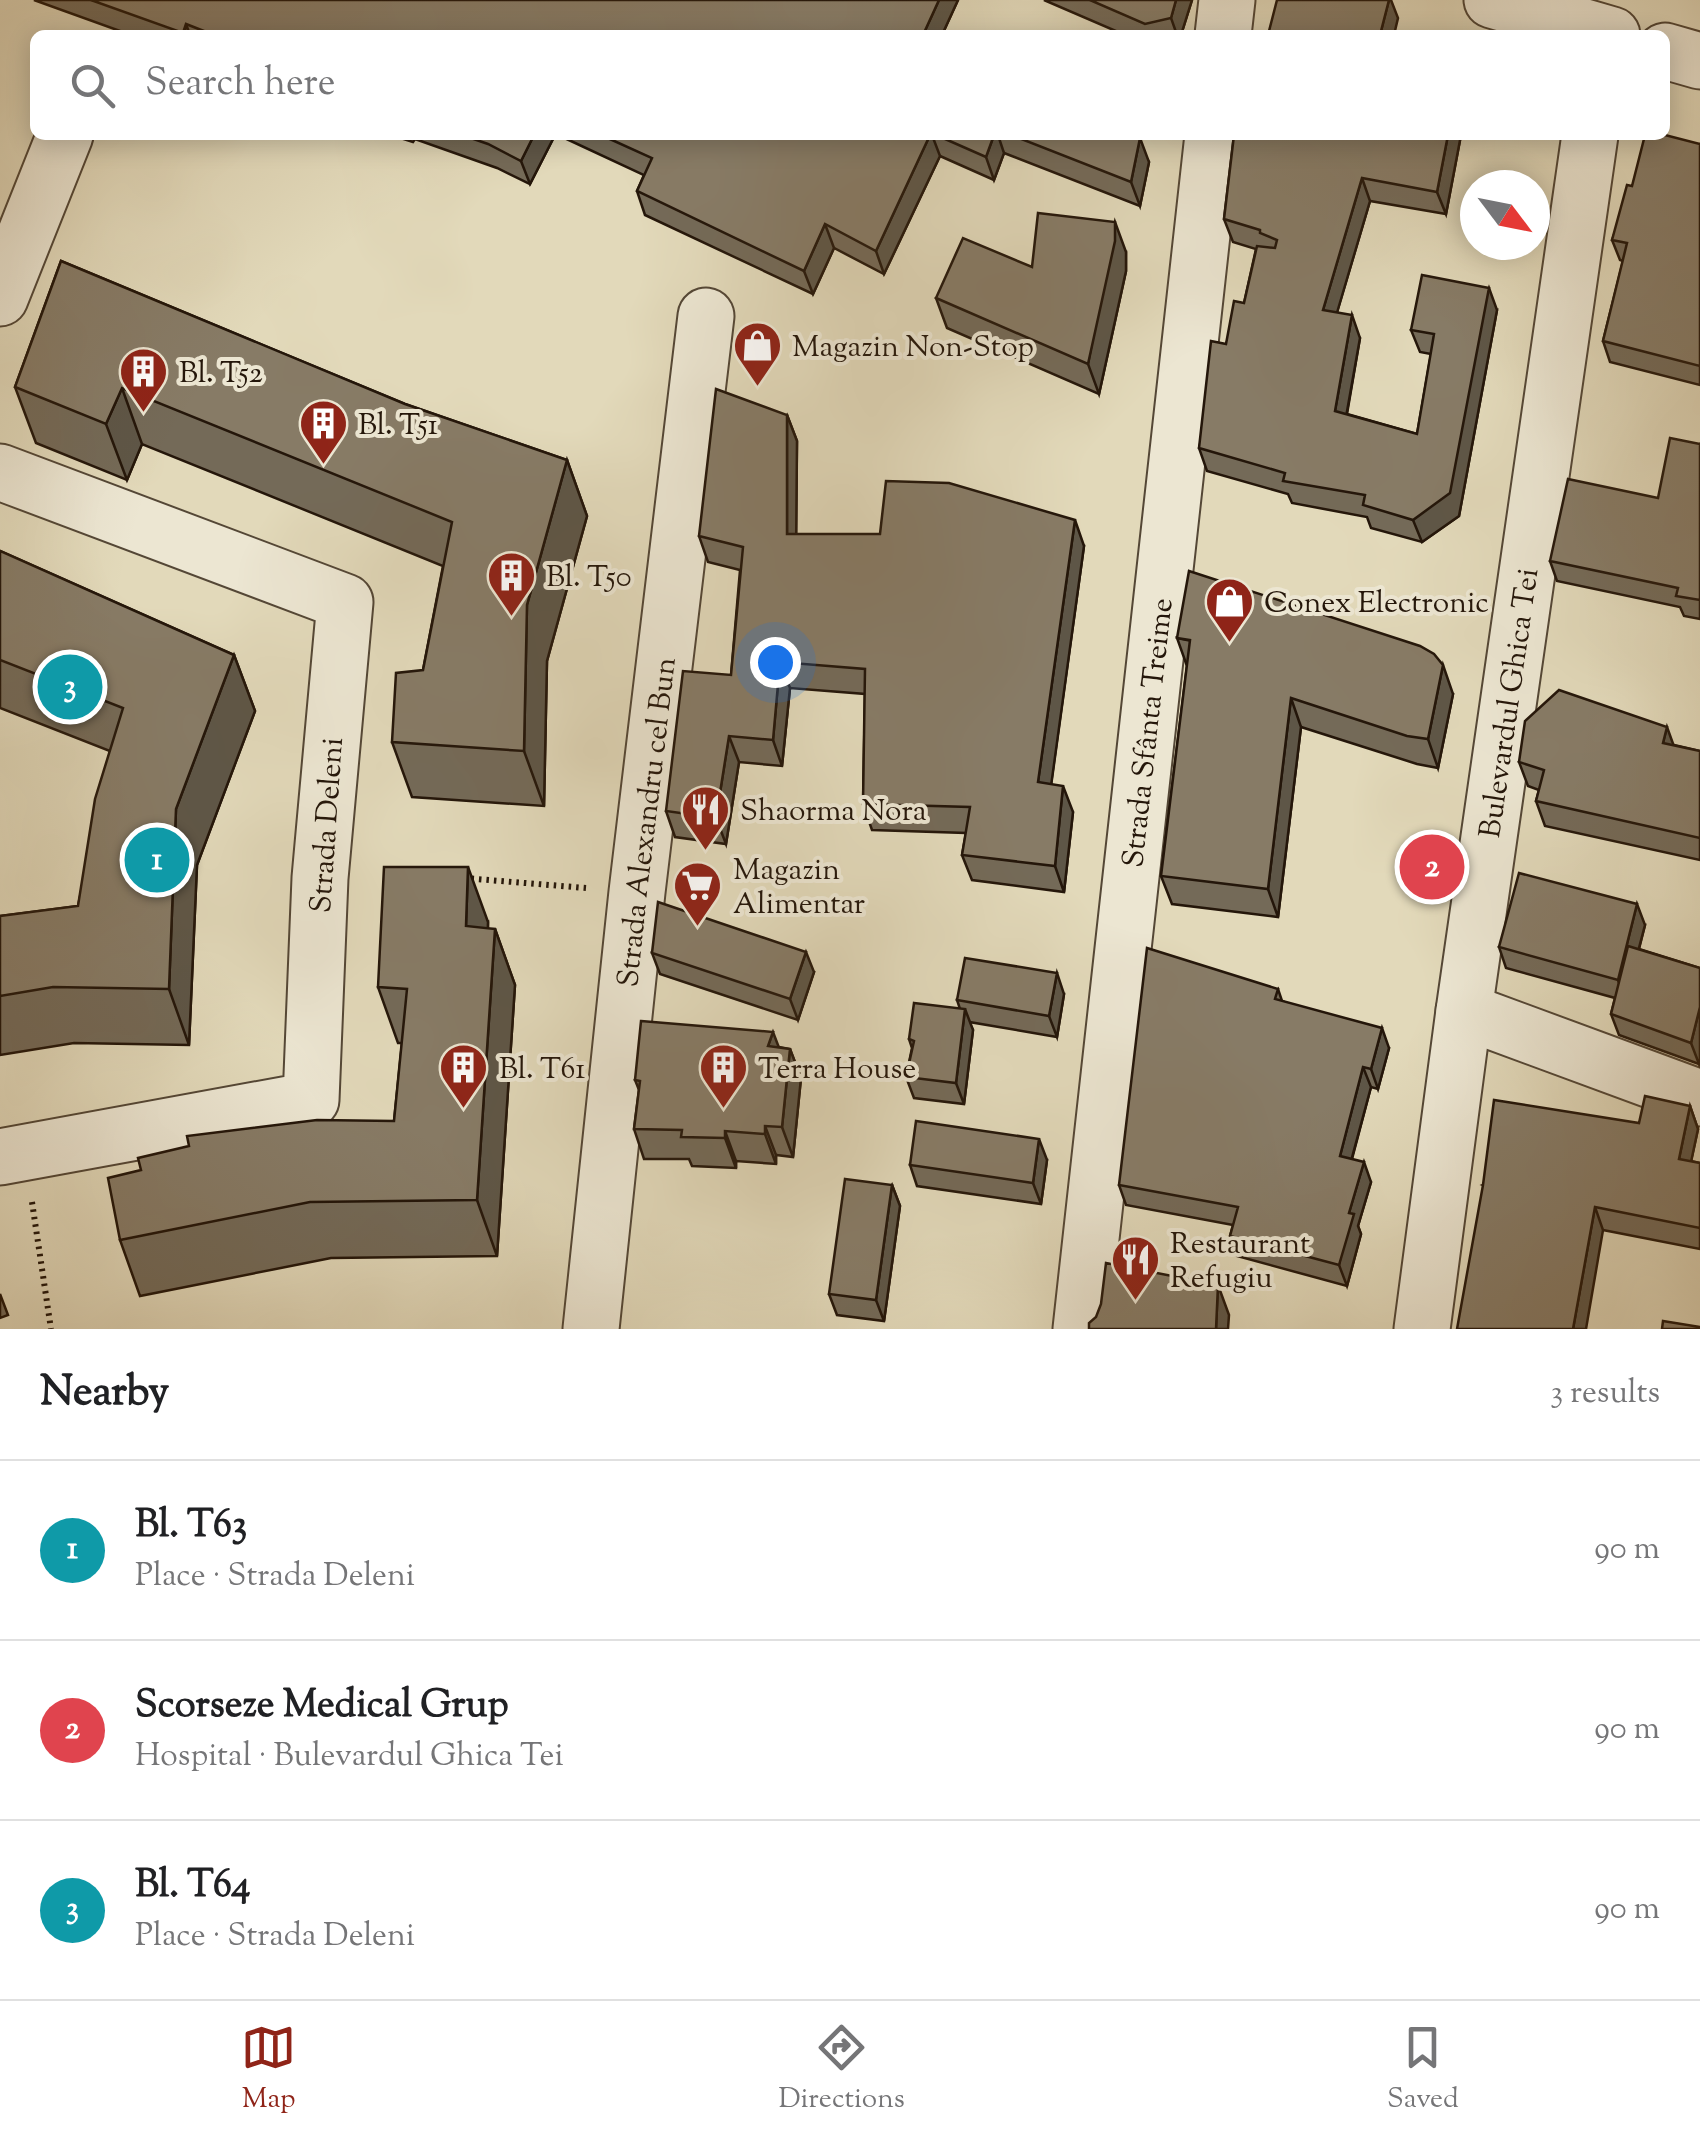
<!DOCTYPE html>
<html lang="en">
<head>
<meta charset="utf-8">
<style>
	:root { --surface:#fff; --page:#f6f6f6; --text:#202124; --muted:#757577; --line:#e0e0e0; --accent:#8f2418 }
	body { margin:0; font-family:"Sorts Mill Goudy",serif; background:var(--page); color:var(--text) }
	.compass { position:absolute; left:1460px; top:170px; width:90px; height:90px; border-radius:50%; background:var(--surface); box-shadow:0 5px 25px #0003; rotate:122deg }
	.you { position:absolute; left:775px; top:662px; width:35px; height:35px; margin:-25px; border:8px solid #fff; border-radius:50%; background:#1a73e8; box-shadow:0 0 0 15px #1a73e833 }
	.badge { display:grid; place-items:center; width:65px; height:65px; border-radius:50%; background:var(--accent); color:#fff; font-size:32px; font-weight:700 }
	.pin { position:absolute; translate:-50% -50%; border:5px solid #fff; box-shadow:0 2px 10px #0006 }
	.list { margin:0; padding:0; list-style:none }
	h2 { display:flex; justify-content:space-between; align-items:center; height:130px; margin:0; padding:0 40px; font-size:42px }
	h2 small { font-size:32px; font-weight:400; color:var(--muted) }
	.list li { display:grid; grid-template-columns:65px 1fr auto; gap:30px; align-items:center; box-sizing:border-box; height:180px; padding:0 40px; border-top:2px solid var(--line) }
	.list b { display:block; font-size:38px; white-space:nowrap }
	.list p { margin:0; font-size:32px; white-space:nowrap; color:var(--muted) }
	.list em { font-size:32px; font-style:normal; color:var(--muted) }
	.icon { flex:none; width:55px; height:55px; fill:none; stroke:currentColor; stroke-width:2; stroke-linecap:round; stroke-linejoin:round }
	.map { position:relative; flex:none; width:1700px; height:1329px; overflow:hidden }
	.search { position:absolute; background:var(--surface); box-shadow:0 5px 25px #0003; left:30px; right:30px; top:30px; height:110px; display:flex; align-items:center; gap:25px; box-sizing:border-box; padding:0 35px; border-radius:15px; color:var(--muted); font-size:38px }
	.sheet { height:670px; background:var(--surface) }
	nav { display:flex; justify-content:space-around; align-items:center; box-sizing:border-box; height:140px; border-top:2px solid var(--line); background:var(--surface); font-size:28px; color:var(--muted) }
	nav a { display:grid; justify-items:center; gap:5px }
	nav .on { color:var(--accent) }
	.map>svg:first-child { display:block }
	.lines { fill:none; stroke-linecap:round; stroke-linejoin:round }
	.minor-casing { stroke:#544736; stroke-width:59 }
	.path { stroke:#24160a; stroke-width:6; stroke-dasharray:2.5 5; stroke-linecap:butt }
	.minor { stroke:#ece6d2; stroke-width:55 }
	.wall { fill:#746a58; stroke:#24160a; stroke-width:2.5 }
	.shaded-wall { fill:#5e5647; stroke:#24160a; stroke-width:2.5 }
	.building { fill:#877b66; stroke:#24160a; stroke-width:2.5 }
	.labels { text-anchor:middle; stroke-width:8; stroke-linejoin:round; paint-order:stroke }
	.poi-label { font-size:30px; fill:#24160a; stroke:#ece6d2; text-anchor:start }
	.street-label { font-size:30px; fill:#24160a; stroke:#ece6d2 }
</style>
</head>
<body>
<div class="map">
<svg width="1700" height="1329" viewBox="0 0 1700 1329">
	<rect width="100%" height="100%" fill="#e2d9ba"/>
	<filter id="stains"><feTurbulence type="fractalNoise" baseFrequency=".002" numOctaves="4"/><feColorMatrix values="0 0 0 0 .2 0 0 0 0 .09 0 0 0 0 .02 0 0 0 .5 -.17"/></filter>
	<radialGradient id="worn" r=".72"><stop offset=".6" stop-color="#630" stop-opacity="0"/><stop offset="1" stop-color="#630" stop-opacity=".3"/></radialGradient>
	<g class="lines">
		<defs>
			<g id="minor">
				<polyline points="1492,0 1612,35"/>
				<polyline points="1223,35 1227,0"/>
				<polyline points="1665,51 1700,61"/>
				<polyline points="0,298 65,135"/>
				<polyline points="0,472 345,602 320,878 311,1100 0,1157"/>
				<polyline points="1464,1011 1700,1098"/>
				<path id="s1" d="M591,1329l46,-437 69,-576"/>
				<path id="s2" d="M1081,1329l132,-1194"/>
				<path id="s3" d="M1422,1329l42,-318 126,-876"/>
			</g>
		</defs>
		<use href="#minor" class="minor-casing"/>
		<g class="path">
			<polyline points="464,878 586,888"/>
			<polyline points="32,1202 51,1329"/>
		</g>
		<use href="#minor" class="minor"/>
	</g>
	<g class="wall">
		<polygon points="34,0 958,0 942,35 131,35"/>
		<polygon points="1044,0 1192,0 1181,35 1125,35"/>
		<polygon points="391,135 555,135 530,184 497,168 415,139 413,142"/>
		<polygon points="558,135 1133,135 1149,162 1140,206 1004,153 994,180 940,156 884,274 834,248 813,294 645,215 637,191 644,175"/>
		<polygon points="1234,135 1461,135 1446,214 1370,201 1337,312 1360,338 1347,414 1417,434 1431,354 1420,352 1411,330 1497,310 1459,516 1422,542 1371,528 1367,517 1292,503 1288,494 1207,471 1199,448 1226,344 1244,303 1256,249 1233,242 1224,219"/>
		<polygon points="1700,144 1700,385 1610,362 1603,341 1623,261 1620,260 1612,240 1632,186"/>
		<polygon points="1126,252 1126,271 1099,394 947,328 936,298 1032,267"/>
		<polygon points="61,261 405,404 567,460 587,516 547,661 544,806 412,797 392,742 423,670 443,566 142,444 127,480 36,443 15,387"/>
		<polygon points="787,415 797,441 796,534 1084,546 1051,784 1073,812 1064,892 972,880 962,855 966,833 872,830 863,804 865,694 790,688 782,766 739,762 726,844 675,837 666,811 731,675 740,570 708,562 699,536"/>
		<polygon points="1700,444 1700,619 1684,616 1680,607 1557,581 1550,561 1658,498"/>
		<polygon points="0,551 234,655 255,711 197,865 189,1045 74,1043 0,1055 0,916 78,906 110,751 0,708"/>
		<polygon points="1177,638 1453,694 1438,768 1417,764 1301,727 1278,917 1172,904 1161,876 1187,666"/>
		<polygon points="1674,745 1700,751 1700,860 1545,826 1536,801 1539,790 1528,786 1519,762"/>
		<polygon points="488,922 488,929 495,929 515,985 497,1256 331,1258 140,1296 120,1240 394,1121 402,1043 398,1043 378,987"/>
		<polygon points="1645,925 1639,949 1700,968 1699,1064 1619,1035 1611,1014 1615,998 1506,968 1499,947"/>
		<polygon points="652,953 814,972 798,1020 660,974"/>
		<polygon points="1278,989 1282,1001 1389,1048 1378,1089 1371,1087 1352,1159 1371,1182 1358,1226 1361,1234 1347,1286 1237,1256 1230,1236 1233,1225 1126,1205 1119,1185"/>
		<polygon points="1064,994 1057,1037 969,1022 973,1030 964,1104 914,1098 906,1077 912,1048 909,1039 960,1009 957,1000"/>
		<polygon points="779,1047 790,1049 801,1078 793,1157 776,1155 776,1164 736,1161 736,1168 692,1166 689,1159 644,1159 634,1129 639,1090 635,1080"/>
		<polygon points="1690,1106 1698,1129 1691,1161 1700,1163 1700,1249 1603,1230 1483,1185 1639,1123"/>
		<polygon points="1047,1160 1041,1204 917,1186 910,1165"/>
		<polygon points="892,1185 900,1206 884,1321 837,1315 829,1294"/>
		<polygon points="0,1294 8,1315 0,1318"/>
	</g>
	<g class="shaded-wall">
		<polygon points="939,0 958,0 942,35 923,35"/>
		<polygon points="1176,0 1192,0 1181,35 1177,35 1171,18"/>
		<polygon points="1389,0 1391,0 1398,18 1394,35 1380,35"/>
		<polygon points="186,24 190,35 184,35"/>
		<polygon points="534,135 555,135 530,184 521,161"/>
		<polygon points="930,135 932,135 940,156 884,274 876,251"/>
		<polygon points="994,135 998,135 1004,153 994,180 986,157"/>
		<polygon points="1448,135 1461,135 1446,214 1437,192"/>
		<polygon points="1140,138 1149,162 1140,206 1131,182"/>
		<polygon points="1362,178 1370,201 1331,333 1323,310"/>
		<polygon points="1115,222 1126,252 1126,271 1099,394 1088,364"/>
		<polygon points="825,224 834,248 813,294 804,271"/>
		<polygon points="1489,288 1497,310 1459,516 1422,542 1413,520"/>
		<polygon points="1352,315 1360,338 1343,434 1335,411"/>
		<polygon points="122,388 142,444 127,480 106,424"/>
		<polygon points="787,415 797,441 796,559 787,534"/>
		<polygon points="567,460 587,516 547,661 544,806 524,751 527,605"/>
		<polygon points="1075,520 1084,546 1048,808 1038,782"/>
		<polygon points="234,655 255,711 197,865 189,1045 169,989 176,809"/>
		<polygon points="780,662 790,688 782,766 773,740"/>
		<polygon points="1443,665 1453,694 1438,768 1428,739"/>
		<polygon points="1291,698 1301,727 1278,917 1268,889"/>
		<polygon points="1667,727 1676,752 1663,743"/>
		<polygon points="729,736 739,762 726,844 716,818"/>
		<polygon points="1063,786 1073,812 1064,892 1055,866"/>
		<polygon points="468,867 488,922 486,982 466,926"/>
		<polygon points="1637,904 1645,925 1625,1001 1618,980"/>
		<polygon points="495,929 515,985 497,1256 477,1200"/>
		<polygon points="806,952 814,972 798,1020 790,999"/>
		<polygon points="1057,973 1064,994 1057,1037 1049,1016"/>
		<polygon points="1700,1007 1700,1059 1699,1064 1691,1043"/>
		<polygon points="965,1009 973,1030 964,1104 956,1083"/>
		<polygon points="1382,1028 1389,1048 1378,1089 1371,1069"/>
		<polygon points="773,1032 784,1061 768,1046"/>
		<polygon points="790,1049 801,1078 793,1157 782,1127"/>
		<polygon points="1363,1067 1371,1087 1347,1176 1340,1156"/>
		<polygon points="1690,1106 1698,1129 1687,1181 1679,1159"/>
		<polygon points="765,1126 776,1155 776,1164 765,1134"/>
		<polygon points="725,1131 736,1161 736,1168 725,1138"/>
		<polygon points="1039,1139 1047,1160 1041,1204 1033,1183"/>
		<polygon points="1364,1162 1371,1182 1358,1226 1361,1234 1347,1286 1339,1265 1349,1213"/>
		<polygon points="892,1185 900,1206 884,1321 876,1300"/>
		<polygon points="1595,1207 1603,1230 1586,1329 1573,1329"/>
		<polygon points="1218,1285 1229,1315 1228,1329 1216,1329"/>
	</g>
	<g class="building">
		<polygon points="91,0 939,0 923,35 214,35 186,24 183,33"/>
		<polygon points="1090,0 1176,0 1171,18 1145,24"/>
		<polygon points="1277,0 1389,0 1380,35 1268,35"/>
		<polygon points="462,135 534,135 521,161 488,144"/>
		<polygon points="601,135 930,135 876,251 825,224 804,271 637,191 652,158"/>
		<polygon points="936,135 994,135 986,157"/>
		<polygon points="1011,135 1133,135 1140,138 1131,182"/>
		<polygon points="1234,135 1448,135 1437,192 1362,178 1323,310 1352,315 1335,411 1417,434 1434,334 1411,330 1422,275 1489,288 1450,493 1413,520 1363,505 1365,495 1283,481 1285,473 1199,448 1211,341 1226,344 1234,301 1244,303 1257,246 1275,248 1277,240 1260,233 1260,230 1224,219"/>
		<polygon points="1645,135 1665,135 1700,144 1700,366 1603,341 1627,243 1612,240 1627,185 1632,186"/>
		<polygon points="1038,213 1115,222 1115,241 1088,364 936,298 963,238 1032,267"/>
		<polygon points="61,261 405,404 567,460 527,605 524,751 392,742 396,673 423,670 452,522 122,388 106,424 15,387"/>
		<polygon points="716,389 787,415 787,534 880,534 886,481 949,483 1075,520 1038,782 1063,786 1055,866 962,855 970,807 863,804 865,669 780,662 773,740 729,736 716,818 666,811 683,671 731,675 743,547 699,536"/>
		<polygon points="1670,438 1700,444 1700,600 1676,596 1678,588 1550,561 1568,479 1658,498"/>
		<polygon points="0,551 234,655 176,809 169,989 53,987 0,996 0,916 78,906 95,799 123,708 0,660"/>
		<polygon points="1189,571 1420,646 1434,654 1443,665 1428,739 1407,736 1291,698 1268,889 1161,876 1190,640 1177,638"/>
		<polygon points="1559,690 1667,727 1663,743 1700,751 1700,838 1536,801 1544,770 1519,762 1525,721"/>
		<polygon points="384,867 468,867 466,926 495,929 477,1200 310,1202 120,1240 108,1178 141,1170 138,1158 189,1146 187,1136 317,1120 394,1121 407,989 378,987"/>
		<polygon points="1519,873 1637,904 1618,980 1499,947"/>
		<polygon points="658,902 806,952 790,999 652,953"/>
		<polygon points="1628,946 1700,968 1700,1007 1691,1043 1611,1014"/>
		<polygon points="1147,948 1278,989 1275,999 1382,1028 1371,1069 1363,1067 1340,1156 1364,1162 1349,1213 1354,1214 1339,1265 1230,1236 1238,1207 1119,1185"/>
		<polygon points="965,958 1057,973 1049,1016 957,1000"/>
		<polygon points="914,1003 965,1009 956,1083 906,1077 914,1041 909,1039"/>
		<polygon points="641,1021 773,1032 768,1046 790,1049 782,1127 765,1126 765,1134 725,1131 725,1138 681,1137 682,1130 634,1129 640,1081 635,1080"/>
		<polygon points="1645,1096 1690,1106 1679,1159 1700,1163 1700,1228 1595,1207 1573,1329 1457,1329 1483,1185 1494,1100 1639,1123"/>
		<polygon points="916,1121 1039,1139 1033,1183 910,1165"/>
		<polygon points="845,1179 892,1185 876,1300 829,1294"/>
		<polygon points="1106,1263 1218,1285 1216,1329 1089,1329 1089,1323 1096,1317 1101,1304"/>
		<polygon points="1663,1321 1700,1327 1700,1329 1662,1329"/>
	</g>
	<defs>
		<symbol id="shop-pin" viewBox="-11 -11 22 30"><path d="M0 17L-7.5 6A9.5 9.5 0 1 1 7.5 6Z" fill="#8f2418" stroke="#ece6d2"/><path d="M-5-2.5h2.3a2.7 3.5 0 0 1 5.4 0H5L5.5 6h-11ZM-1.5-2.5h3a1.5 2.3 0 0 0-3 0Z" fill="#fff"/></symbol>
		<symbol id="building-pin" viewBox="-11 -11 22 30"><path d="M0 17L-7.5 6A9.5 9.5 0 1 1 7.5 6Z" fill="#8f2418" stroke="#ece6d2"/><path d="M-4-6H4V6H1V3H-1V6H-4ZM-2.5-4.3h1.7v1.8h-1.7ZM.8-4.3h1.7v1.8H.8ZM-2.5-1h1.7V.8h-1.7ZM.8-1h1.7V.8H.8Z" fill="#fff"/></symbol>
		<symbol id="restaurant-pin" viewBox="-11 -11 22 30"><path d="M0 17L-7.5 6A9.5 9.5 0 1 1 7.5 6Z" fill="#8f2418" stroke="#ece6d2"/><path d="M-5-6h1v4h1v-4h1v4h1v-4h1v5L-1.5 .5V6h-2V.5L-5-1ZM5-6V6H3V1.5H1.5Q1.5-4 5-6Z" fill="#fff"/></symbol>
		<symbol id="supermarket-pin" viewBox="-11 -11 22 30"><path d="M0 17L-7.5 6A9.5 9.5 0 1 1 7.5 6Z" fill="#8f2418" stroke="#ece6d2"/><path d="M-6-5.5h2.5l.6 2H6L4.5 2H-2.5L-4.4-4H-6ZM-1.5 3.2a1.3 1.3 0 1 0 .1 0ZM3 3.2a1.3 1.3 0 1 0 .1 0Z" fill="#fff"/></symbol>
	</defs>
	<g fill-rule="evenodd">
		<use href="#shop-pin" x="730" y="318" width="55" height="75"/>
		<use href="#building-pin" x="116" y="344" width="55" height="75"/>
		<use href="#building-pin" x="296" y="396" width="55" height="75"/>
		<use href="#building-pin" x="484" y="548" width="55" height="75"/>
		<use href="#shop-pin" x="1202" y="574" width="55" height="75"/>
		<use href="#restaurant-pin" x="678" y="782" width="55" height="75"/>
		<use href="#supermarket-pin" x="670" y="858" width="55" height="75"/>
		<use href="#building-pin" x="436" y="1040" width="55" height="75"/>
		<use href="#building-pin" x="696" y="1040" width="55" height="75"/>
		<use href="#restaurant-pin" x="1108" y="1232" width="55" height="75"/>
	</g>
	<g class="labels">
		<g class="poi-label">
			<text x="792" y="356">Magazin Non-Stop</text>
			<text x="179" y="382">Bl. T52</text>
			<text x="358" y="434">Bl. T51</text>
			<text x="546" y="586">Bl. T50</text>
			<text x="1264" y="612">Conex Electronic</text>
			<text x="740" y="820">Shaorma Nora</text>
			<text x="733" y="879">Magazin<tspan x="733" dy="34">Alimentar</tspan></text>
			<text x="499" y="1078">Bl. T61</text>
			<text x="758" y="1078">Terra House</text>
			<text x="1170" y="1253">Restaurant<tspan x="1170" dy="34">Refugiu</tspan></text>
		</g>
		<g class="street-label">
			<text dy="10" stroke="none"><textPath href="#s3" startOffset="632">Bulevardul Ghica Tei</textPath></text>
			<text dy="10" stroke="none"><textPath href="#s2" startOffset="600">Strada Sfânta Treime</textPath></text>
			<text dy="10" stroke="none"><textPath href="#s1" startOffset="510">Strada Alexandru cel Bun</textPath></text>
			<text transform="translate(326 825) rotate(-86)" y="10">Strada Deleni</text>
		</g>
	</g>
	<rect width="100%" height="100%" filter="url(#stains)"/>
	<rect width="100%" height="100%" fill="url(#worn)"/>
</svg>
<svg class="compass" viewBox="-18 -18 36 36"><path d="M0-13l5 13h-10z" fill="#e53935"/><path d="M0 13l5-13h-10z" fill="#757577"/></svg>
<div class="you"></div>
<div class="pin badge" style="left:157px;top:860px;background:#0f9aa8">1</div>
<div class="pin badge" style="left:1432px;top:867px;background:#e0444e">2</div>
<div class="pin badge" style="left:70px;top:687px;background:#0f9aa8">3</div>
<div class="search"><svg class="icon" aria-label="search" viewBox="0 0 24 24"><circle cx="10" cy="10" r="6"/><path d="M15 15l6 6"/></svg>Search here</div>
</div>
<section class="sheet">
<h2>Nearby<small>3 results</small></h2>
<ul class="list">
<li><span class="badge" style="background:#0f9aa8">1</span><div><b>Bl. T63</b><p>Place · Strada Deleni</p></div><em>90 m</em></li>
<li><span class="badge" style="background:#e0444e">2</span><div><b>Scorseze Medical Grup</b><p>Hospital · Bulevardul Ghica Tei</p></div><em>90 m</em></li>
<li><span class="badge" style="background:#0f9aa8">3</span><div><b>Bl. T64</b><p>Place · Strada Deleni</p></div><em>90 m</em></li>
</ul>
</section>
<nav>
<a class="on"><svg class="icon" aria-label="map" viewBox="0 0 24 24"><path d="M3 6l6-2 6 2 6-2v14l-6 2-6-2-6 2zM9 4v14M15 6v14"/></svg>Map</a>
<a><svg class="icon" aria-label="directions" viewBox="0 0 24 24"><path d="M12 3l9 9-9 9-9-9zM9 14v-3h6M13 9l2 2-2 2"/></svg>Directions</a>
<a><svg class="icon" aria-label="saved" viewBox="0 0 24 24"><path d="M7 4h10v16l-5-4-5 4z"/></svg>Saved</a>
</nav>
</body>
</html>
